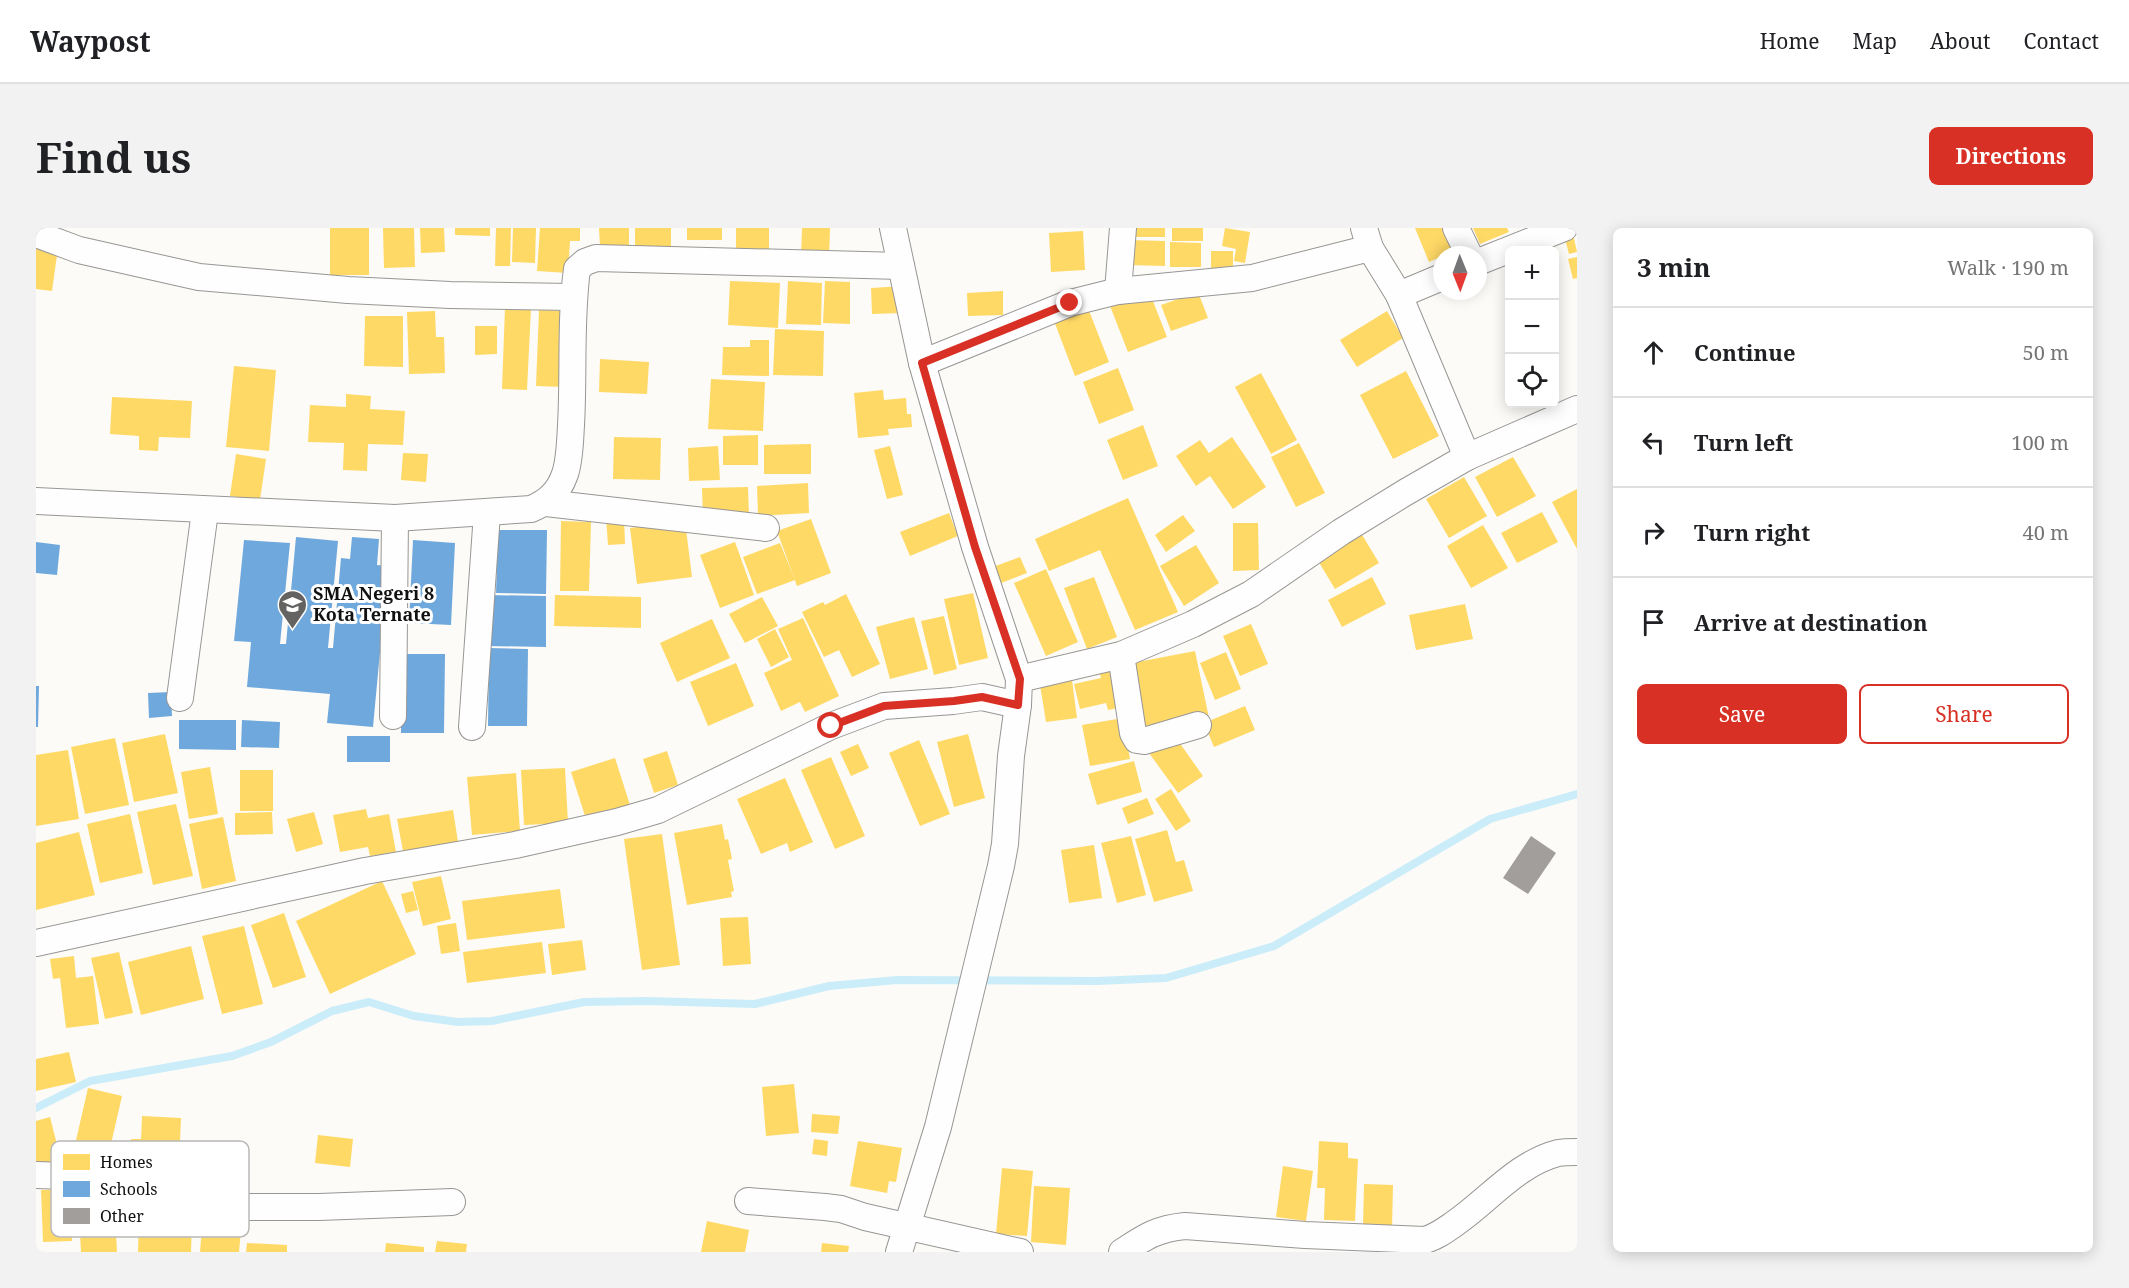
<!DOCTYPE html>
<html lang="en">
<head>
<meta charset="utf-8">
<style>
	:root { --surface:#fff; --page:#f2f2f2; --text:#202124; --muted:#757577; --line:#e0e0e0; --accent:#d93025 }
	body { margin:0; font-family:"Noto Serif",serif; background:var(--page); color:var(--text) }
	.controls { position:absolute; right:18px; top:18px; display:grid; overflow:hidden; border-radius:9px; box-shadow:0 3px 15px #0003 }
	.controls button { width:54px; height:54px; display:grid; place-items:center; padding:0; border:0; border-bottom:2px solid var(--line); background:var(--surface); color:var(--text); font:30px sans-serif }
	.compass { position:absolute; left:1397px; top:18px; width:54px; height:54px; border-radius:50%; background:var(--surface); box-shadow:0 3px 15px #0003; rotate:179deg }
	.stop { position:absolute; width:18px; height:18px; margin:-14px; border:4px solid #d93025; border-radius:50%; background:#fff }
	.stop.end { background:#d93025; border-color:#fff; box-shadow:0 2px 6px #0008 }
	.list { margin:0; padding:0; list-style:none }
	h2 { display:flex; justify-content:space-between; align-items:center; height:78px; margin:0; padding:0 24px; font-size:26px }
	h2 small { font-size:20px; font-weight:400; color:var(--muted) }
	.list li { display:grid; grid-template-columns:39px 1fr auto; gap:18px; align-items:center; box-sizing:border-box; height:90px; padding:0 24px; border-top:2px solid var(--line) }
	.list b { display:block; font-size:22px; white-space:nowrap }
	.list em { font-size:20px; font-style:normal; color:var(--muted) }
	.actions { display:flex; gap:12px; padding:18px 24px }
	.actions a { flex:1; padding:14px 0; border:2px solid var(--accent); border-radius:9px; text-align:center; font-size:21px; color:var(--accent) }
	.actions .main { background:var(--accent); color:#fff }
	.icon { flex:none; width:33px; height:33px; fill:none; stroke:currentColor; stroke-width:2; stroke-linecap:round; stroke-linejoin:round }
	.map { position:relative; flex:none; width:1541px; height:1024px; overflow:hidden; border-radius:9px }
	header { display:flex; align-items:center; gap:36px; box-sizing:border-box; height:84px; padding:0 30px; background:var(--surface); border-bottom:2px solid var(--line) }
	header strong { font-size:28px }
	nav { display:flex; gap:33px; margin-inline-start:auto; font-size:21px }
	.intro { display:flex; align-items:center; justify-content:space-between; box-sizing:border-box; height:144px; padding:0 36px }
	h1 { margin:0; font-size:42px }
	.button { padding:15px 27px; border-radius:9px; background:var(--accent); color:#fff; font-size:21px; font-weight:700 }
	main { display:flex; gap:36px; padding:0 36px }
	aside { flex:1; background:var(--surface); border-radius:9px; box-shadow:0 3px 15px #0003 }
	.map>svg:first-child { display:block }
	.homes { fill:#ffd966 }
	.schools { fill:#6fa8dc }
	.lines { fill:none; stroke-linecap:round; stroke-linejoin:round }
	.stream { stroke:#cbedf9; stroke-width:8 }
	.building { fill:#a19e9c }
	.minor-casing { stroke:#979695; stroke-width:28 }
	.minor { stroke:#fffefe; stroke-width:26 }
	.route { stroke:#d93025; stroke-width:8 }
	.labels { text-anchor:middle; stroke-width:6; stroke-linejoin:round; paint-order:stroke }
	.poi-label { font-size:18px; font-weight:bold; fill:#111; stroke:#fff; text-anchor:start }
	.key { fill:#fff; stroke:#b8b8b8; stroke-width:1.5 }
	.key-label { font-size:16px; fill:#111 }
</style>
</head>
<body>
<header>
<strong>Waypost</strong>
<nav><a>Home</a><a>Map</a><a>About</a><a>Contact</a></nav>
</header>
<div class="intro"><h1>Find us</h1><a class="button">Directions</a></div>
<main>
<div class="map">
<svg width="1541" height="1024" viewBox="0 0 1541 1024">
	<rect width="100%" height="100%" fill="#fdfbf7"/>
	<g class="homes">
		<rect x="294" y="0" width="39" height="47"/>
		<polygon points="347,0 378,0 379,39 348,40"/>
		<polygon points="384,0 408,0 409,24 385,25"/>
		<polygon points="419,0 454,0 454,8 419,7"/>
		<polygon points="460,0 475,0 474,38 459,38"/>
		<polygon points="477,0 500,0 499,35 476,34"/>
		<polygon points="504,0 544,0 544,13 534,13 532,45 501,43"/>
		<polygon points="563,0 593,0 593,18 564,18"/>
		<polygon points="599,0 635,0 635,20 599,21"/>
		<rect x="651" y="0" width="35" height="12"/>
		<rect x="700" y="0" width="33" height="26"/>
		<polygon points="766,0 794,0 793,30 765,29"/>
		<rect x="1092" y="0" width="37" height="9"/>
		<rect x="1136" y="0" width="31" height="13"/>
		<polygon points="1189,0 1214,4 1209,35 1198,33 1200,21 1186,18"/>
		<polygon points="1379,0 1411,0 1420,22 1393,34"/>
		<polygon points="1437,0 1471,0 1473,4 1444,16"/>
		<polygon points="1536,1 1541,24 1533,26 1527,3"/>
		<polygon points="1047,3 1049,42 1015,44 1013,5"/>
		<polygon points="1092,12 1129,13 1129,38 1092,37"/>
		<polygon points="1134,14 1165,15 1165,39 1134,39"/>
		<polygon points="0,16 22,20 16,63 0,61"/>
		<rect x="1175" y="23" width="22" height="29"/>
		<polygon points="1541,29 1541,50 1537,51 1532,31"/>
		<polygon points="694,53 744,55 742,100 692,97"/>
		<polygon points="752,53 786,55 785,97 750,96"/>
		<polygon points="789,53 814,54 814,96 787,95"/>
		<polygon points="867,58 868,85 836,86 835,60"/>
		<polygon points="967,63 967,87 932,88 931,65"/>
		<polygon points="1113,63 1131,109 1092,124 1074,78"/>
		<polygon points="1162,64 1172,90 1135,103 1125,77"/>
		<polygon points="469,80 495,81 491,162 466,161"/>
		<polygon points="1052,80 1073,134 1039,148 1018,93"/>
		<polygon points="503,82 530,83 527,159 500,158"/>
		<polygon points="399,83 400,109 408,109 409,145 373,146 371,84"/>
		<polygon points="1351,83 1367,110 1321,139 1304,112"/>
		<polygon points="329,88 367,88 367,139 328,138"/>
		<polygon points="439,98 461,98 461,126 439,127"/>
		<polygon points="739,101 788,103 787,148 737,147"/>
		<polygon points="714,112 733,112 733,148 686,147 687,119 714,119"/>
		<polygon points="564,131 613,134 611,166 563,164"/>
		<polygon points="198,138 240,142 233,223 190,219"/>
		<polygon points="1082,140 1098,182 1063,196 1047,154"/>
		<polygon points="1370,143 1403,208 1357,231 1324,167"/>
		<polygon points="1225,145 1261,212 1235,226 1199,159"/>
		<polygon points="675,151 729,154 727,203 672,201"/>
		<polygon points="847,162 848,172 870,170 871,186 875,186 876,199 852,201 853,207 822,210 818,165"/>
		<polygon points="310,166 335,168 334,181 369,183 367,217 332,216 331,243 307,242 308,215 272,214 274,177 310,179"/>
		<polygon points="76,169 156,173 154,210 123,209 122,223 103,222 103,208 74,206"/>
		<polygon points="1107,197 1122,238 1087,252 1071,212"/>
		<polygon points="722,207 722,237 687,237 687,208"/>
		<polygon points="578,209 625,210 624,252 577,251"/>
		<polygon points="1196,209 1230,259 1197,281 1174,248 1160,258 1140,228 1164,212 1173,225"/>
		<polygon points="1263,215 1289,265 1260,279 1235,229"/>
		<polygon points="775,216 775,246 728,246 728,217"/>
		<polygon points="682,218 684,252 653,253 652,220"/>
		<polygon points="854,218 867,267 851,271 838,222"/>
		<polygon points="367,225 392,226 390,254 365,252"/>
		<polygon points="200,226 230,231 224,272 194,268"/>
		<polygon points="1477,229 1500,268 1461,289 1439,249"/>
		<polygon points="1428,249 1451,288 1413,310 1390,271"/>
		<polygon points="772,255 773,285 722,288 721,258"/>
		<polygon points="712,259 713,288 667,290 666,260"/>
		<polygon points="1541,261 1541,321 1516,274"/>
		<polygon points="1092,270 1142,384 1099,402 1064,322 1013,343 999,311"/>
		<polygon points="1506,284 1522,314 1481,335 1465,305"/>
		<polygon points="913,285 922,308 874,328 864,304"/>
		<polygon points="1147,287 1159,303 1130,324 1119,307"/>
		<polygon points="588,288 589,316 572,317 570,289"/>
		<polygon points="775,291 795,345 761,358 741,303"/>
		<polygon points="525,293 555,294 553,363 524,363"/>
		<polygon points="649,293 656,349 601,356 594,300"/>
		<polygon points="1197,295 1222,295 1223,342 1197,343"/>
		<polygon points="1447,297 1472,340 1435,360 1411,318"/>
		<polygon points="1325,305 1343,335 1299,361 1281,331"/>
		<polygon points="699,314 718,367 684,380 664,327"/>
		<polygon points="744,315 759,352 721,366 707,329"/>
		<polygon points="1160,317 1183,355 1148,378 1124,338"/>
		<polygon points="984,329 991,345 960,357 954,340"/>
		<polygon points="1010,341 1042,414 1010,428 978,355"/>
		<polygon points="1058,349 1081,409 1051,421 1028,360"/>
		<polygon points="1336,349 1350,376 1306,399 1292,372"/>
		<polygon points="937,365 952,430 923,437 908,371"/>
		<polygon points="810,366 844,436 816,449 803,422 788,429 766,384 787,374 789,377"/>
		<polygon points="519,367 605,369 605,400 518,398"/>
		<polygon points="726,369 742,398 709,415 693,386"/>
		<polygon points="1429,376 1437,411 1380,422 1373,387"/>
		<polygon points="908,388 921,441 898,447 885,393"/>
		<polygon points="878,389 892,441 854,451 840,399"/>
		<polygon points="767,390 803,468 769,484 764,474 745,483 728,445 756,432 742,401"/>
		<polygon points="676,391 694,430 641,454 624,415"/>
		<polygon points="1215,396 1232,436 1204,448 1187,408"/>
		<polygon points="739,401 753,429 735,439 721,411"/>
		<polygon points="1159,423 1173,490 1105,505 1091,436"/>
		<polygon points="1190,424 1205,461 1179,472 1164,435"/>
		<polygon points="700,435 718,478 672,498 654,454"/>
		<polygon points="1078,440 1087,479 1072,482 1070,475 1044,481 1038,456 1065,450 1063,443"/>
		<polygon points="1036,452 1041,490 1010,494 1004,457"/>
		<polygon points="1209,478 1219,502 1178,519 1168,495"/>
		<polygon points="1087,490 1094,531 1054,538 1046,497"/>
		<polygon points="129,506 142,565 98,574 86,515"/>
		<polygon points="932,506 949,570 918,579 901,514"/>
		<polygon points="1138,507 1167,548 1142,565 1113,525"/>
		<polygon points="79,510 93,577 49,586 35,519"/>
		<polygon points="883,512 914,586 884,598 853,525"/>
		<polygon points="822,516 833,540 815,548 804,524"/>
		<polygon points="32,522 43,591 0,598 0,527"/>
		<polygon points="631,523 642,557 618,565 607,531"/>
		<polygon points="795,529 829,608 799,621 765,542"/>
		<polygon points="579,530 594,577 550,591 535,544"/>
		<polygon points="1098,533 1106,564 1061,577 1052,546"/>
		<polygon points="174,539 182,586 153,591 145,544"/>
		<polygon points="529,540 532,595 488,597 485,542"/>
		<rect x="204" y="542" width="33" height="41"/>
		<polygon points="480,545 484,603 436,607 431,549"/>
		<polygon points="749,550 777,614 754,624 751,615 725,626 701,571"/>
		<polygon points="1135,561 1155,593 1140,603 1119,571"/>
		<polygon points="1111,570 1118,586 1092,596 1086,580"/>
		<polygon points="140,576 157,648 117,657 101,584"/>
		<polygon points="330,581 332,590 353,586 360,624 334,628 332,619 304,624 297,587"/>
		<polygon points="417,582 422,614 367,623 361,591"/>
		<polygon points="236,584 237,606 199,607 199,585"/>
		<polygon points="278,584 287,616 260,624 251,591"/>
		<polygon points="94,586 107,645 64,655 51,596"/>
		<polygon points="187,589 200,653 166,661 153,596"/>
		<polygon points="686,596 689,612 692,611 696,631 692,632 698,663 695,664 696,669 651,677 638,605"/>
		<polygon points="1131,602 1140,634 1148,632 1157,663 1118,674 1099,611"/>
		<polygon points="43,604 59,667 0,682 0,615"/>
		<polygon points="626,606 644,737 606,742 588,611"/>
		<polygon points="1095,608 1110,667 1081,675 1065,615"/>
		<polygon points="1058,617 1066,670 1033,675 1025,622"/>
		<polygon points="405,648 415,691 387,698 376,654"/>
		<polygon points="346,653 380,726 294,766 260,693"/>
		<polygon points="524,661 529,700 431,712 426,673"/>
		<polygon points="377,663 382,682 370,685 365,666"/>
		<polygon points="248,685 270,749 237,760 215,697"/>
		<polygon points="712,689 715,736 687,738 684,690"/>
		<polygon points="420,695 424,723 405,726 401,698"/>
		<polygon points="208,698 227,776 186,786 166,708"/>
		<polygon points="546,712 550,742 516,747 512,716"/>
		<polygon points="506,714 510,745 431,755 427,724"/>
		<polygon points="155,718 168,771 105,787 92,734"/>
		<polygon points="83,724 97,785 69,791 55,730"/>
		<polygon points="38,728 40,750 57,748 63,796 30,800 24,750 17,751 14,731"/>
		<polygon points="33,824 40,854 0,863 0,831"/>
		<polygon points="758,856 763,905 730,908 726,859"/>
		<polygon points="52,860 86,868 69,942 35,934"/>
		<polygon points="776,886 804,888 802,906 775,904"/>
		<polygon points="106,888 145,890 143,938 137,937 137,959 115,958 115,947 104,947 104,936 95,936 95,911 105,911"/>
		<polygon points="14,889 26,936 0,943 0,893"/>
		<polygon points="282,907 317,911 314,939 279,935"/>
		<polygon points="778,911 792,913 791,928 776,926"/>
		<polygon points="822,913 866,920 860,954 853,953 851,965 814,958"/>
		<polygon points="1283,913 1312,915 1312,930 1322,931 1319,993 1288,992 1289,960 1281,960"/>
		<polygon points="1247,938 1277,943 1270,993 1240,989"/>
		<polygon points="966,940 997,943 991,1008 960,1006"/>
		<polygon points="1328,956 1357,957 1356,999 1327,998"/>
		<polygon points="998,958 1034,960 1030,1017 995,1014"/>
		<polygon points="35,961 36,1013 7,1014 5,962"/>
		<polygon points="78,970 81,1024 45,1024 42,971"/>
		<polygon points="103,991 156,993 155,1024 102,1024"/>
		<polygon points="671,993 713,1002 709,1024 665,1024"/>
		<polygon points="166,999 205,1002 203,1024 164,1024"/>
		<polygon points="401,1013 431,1016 430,1024 399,1024"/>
		<polygon points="211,1015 251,1017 251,1024 210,1024"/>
		<polygon points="350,1015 388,1019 388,1024 349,1024"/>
		<polygon points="786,1015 813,1018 812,1024 785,1024"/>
	</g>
	<g class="schools">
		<polygon points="462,302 511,302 510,366 460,365"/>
		<polygon points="260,309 302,313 292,420 297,420 305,330 314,331 316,309 343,311 341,337 352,338 337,499 291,495 294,466 211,459 215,414 198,413 208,312 254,315 244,416 250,416"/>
		<polygon points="377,312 419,315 415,397 373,395"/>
		<polygon points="0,314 24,317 21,347 0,345"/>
		<polygon points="452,367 510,368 510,419 451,418"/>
		<polygon points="453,420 492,421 491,498 452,498"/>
		<polygon points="366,426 409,426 408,505 365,505"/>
		<polygon points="0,458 3,458 2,499 0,499"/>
		<polygon points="135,464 136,488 113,490 112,465"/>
		<polygon points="143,492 200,492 200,522 143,521"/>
		<polygon points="206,492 244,494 243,520 205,519"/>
		<rect x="311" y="508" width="43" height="26"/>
	</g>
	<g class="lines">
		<polyline class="stream" points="0,880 54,853 196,828 235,814 296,783 333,774 378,788 422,794 456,793 548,774 610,773 719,776 793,758 861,752 1061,753 1130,750 1238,718 1454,591 1541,566"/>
	</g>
	<polygon class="building" points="1495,608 1520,625 1492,666 1467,650"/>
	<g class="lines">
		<defs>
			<g id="minor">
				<polyline points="857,0 886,135 939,319 983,451 982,477 975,528 969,616 965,638 902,899 863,1024"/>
				<polyline points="1328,0 1334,20"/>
				<polyline points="1420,0 1433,27"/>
				<polyline points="0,6 43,22 163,49 312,62 414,67 537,69"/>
				<polyline points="1442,34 1528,0"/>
				<polyline points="1082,63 1087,0"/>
				<polyline points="1363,67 1406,49"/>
				<polyline points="886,135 1034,75 1082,63 1216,50 1334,20 1363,67 1431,229 1370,264 1305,304 1215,366 1157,396 1085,427 983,451"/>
				<polyline points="1431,229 1541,181"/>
				<path d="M0,273l359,17 136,-9c17,-7 28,-17 34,-35 5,-15 5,-33 6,-49 3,-52 -1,-104 6,-156l8,-7 11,-4 305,8"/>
				<polyline points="510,275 730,300"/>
				<polyline points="1085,427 1097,505 1101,512 1108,513 1162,497"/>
				<polyline points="144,470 169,283"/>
				<polyline points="357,488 359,290"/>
				<polyline points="436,499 451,285"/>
				<polyline points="0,715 329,643 479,617 581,594 622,582 795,498 848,478 917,473 946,469 982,477"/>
				<polyline points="0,947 33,948 70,955 122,972 145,978 165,979 283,979 416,974"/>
				<polyline points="712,973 789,979 805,981 829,989 984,1024"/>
				<path d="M1086,1024c23,-15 34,-23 63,-26l120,9 120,5c11,-3 19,-9 29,-16 34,-23 62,-60 104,-71 6,-1 13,-1 19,-1"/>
			</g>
		</defs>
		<use href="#minor" class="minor-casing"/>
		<use href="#minor" class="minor"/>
	</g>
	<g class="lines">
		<polyline class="route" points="795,498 848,478 918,473 946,469 982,477 984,451 939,319 886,135 1034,75"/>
	</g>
	<defs>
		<symbol id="school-pin" viewBox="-11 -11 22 30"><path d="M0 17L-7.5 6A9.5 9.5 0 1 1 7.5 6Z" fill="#646362" stroke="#fff"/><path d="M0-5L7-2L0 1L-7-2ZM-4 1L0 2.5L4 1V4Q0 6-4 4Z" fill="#fff"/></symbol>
	</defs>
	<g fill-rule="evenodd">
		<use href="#school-pin" x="240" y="360" width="33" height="45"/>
	</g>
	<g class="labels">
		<g class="poi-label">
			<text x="277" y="372">SMA Negeri 8<tspan x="277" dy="21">Kota Ternate</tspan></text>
		</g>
	</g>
	<rect x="15" y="913" width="198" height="96" rx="9" class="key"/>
	<rect x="27" y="926" width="27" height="16" fill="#ffd966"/>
	<rect x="27" y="953" width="27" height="16" fill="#6fa8dc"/>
	<rect x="27" y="980" width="27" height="16" fill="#a19e9c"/>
	<g class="key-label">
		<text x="64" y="940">Homes</text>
		<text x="64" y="967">Schools</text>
		<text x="64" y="994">Other</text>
	</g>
</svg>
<div class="controls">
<button>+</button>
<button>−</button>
<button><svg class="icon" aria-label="locate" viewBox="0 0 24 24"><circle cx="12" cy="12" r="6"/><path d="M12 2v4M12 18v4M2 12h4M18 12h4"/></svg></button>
</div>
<svg class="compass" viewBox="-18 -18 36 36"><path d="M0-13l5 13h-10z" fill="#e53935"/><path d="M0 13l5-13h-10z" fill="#757577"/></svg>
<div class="stop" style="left:795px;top:498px"></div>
<div class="stop end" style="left:1034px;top:75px"></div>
</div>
<aside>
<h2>3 min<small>Walk · 190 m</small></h2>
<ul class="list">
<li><svg class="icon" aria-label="ahead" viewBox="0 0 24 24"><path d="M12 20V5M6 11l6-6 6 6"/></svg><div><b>Continue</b></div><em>50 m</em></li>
<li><svg class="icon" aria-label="left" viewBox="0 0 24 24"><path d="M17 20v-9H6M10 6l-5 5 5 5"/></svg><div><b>Turn left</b></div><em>100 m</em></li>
<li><svg class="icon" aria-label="right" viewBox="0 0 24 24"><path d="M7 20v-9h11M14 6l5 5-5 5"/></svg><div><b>Turn right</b></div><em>40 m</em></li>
<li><svg class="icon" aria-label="arrive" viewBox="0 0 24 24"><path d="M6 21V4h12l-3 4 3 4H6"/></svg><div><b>Arrive at destination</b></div></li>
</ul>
<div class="actions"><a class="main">Save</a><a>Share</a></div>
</aside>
</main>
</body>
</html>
